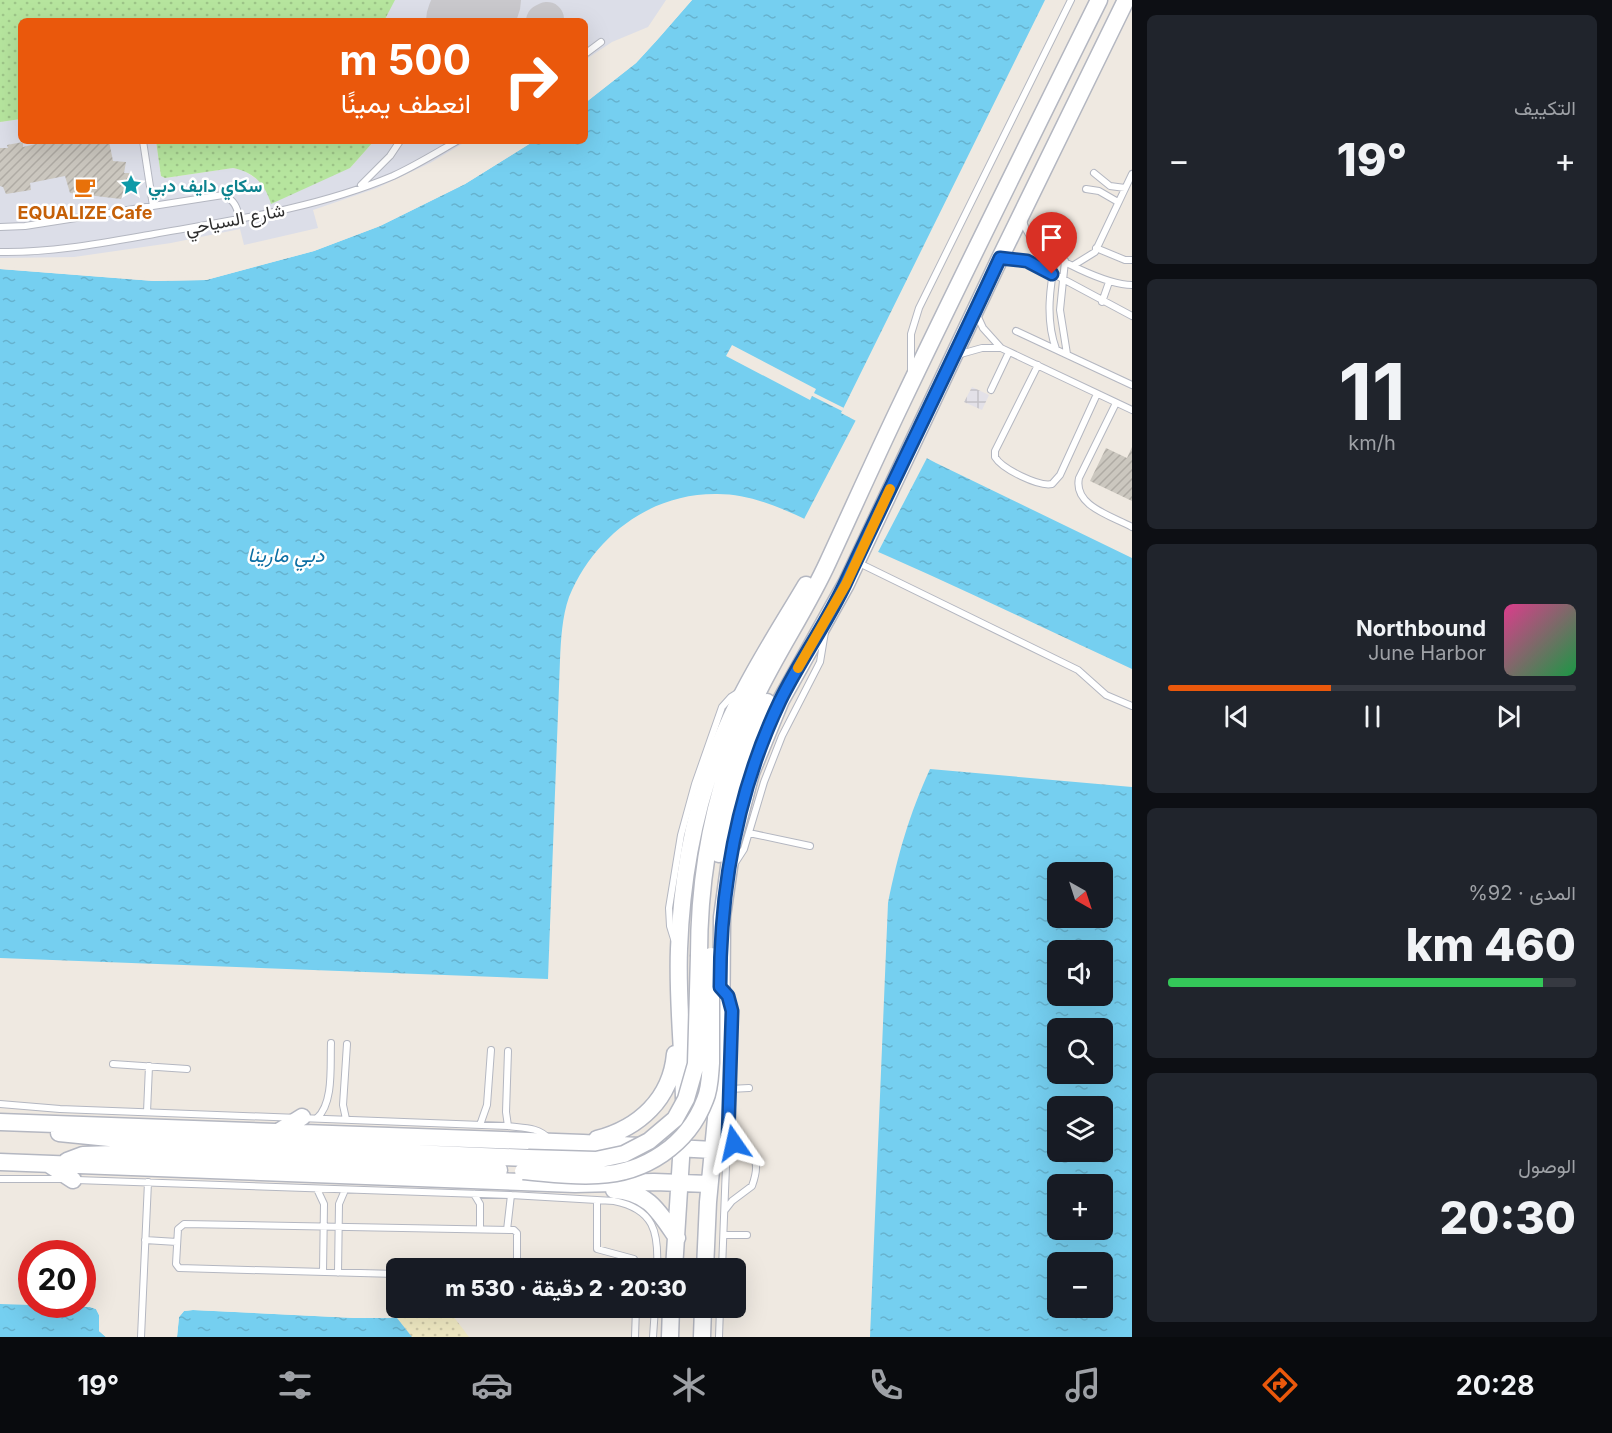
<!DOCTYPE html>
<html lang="ar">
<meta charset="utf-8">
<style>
body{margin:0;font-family:Inter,Vazirmatn,sans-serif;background:#20242c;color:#f1f3f6;direction:rtl;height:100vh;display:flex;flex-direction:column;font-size:22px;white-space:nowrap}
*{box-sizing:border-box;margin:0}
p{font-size:20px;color:#9ea1a6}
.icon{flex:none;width:33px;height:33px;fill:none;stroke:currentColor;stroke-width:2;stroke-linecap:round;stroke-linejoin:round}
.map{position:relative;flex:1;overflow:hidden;direction:ltr}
.drawer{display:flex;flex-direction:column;gap:15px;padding:15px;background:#0d0f14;width:480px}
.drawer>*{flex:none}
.hud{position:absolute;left:18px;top:18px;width:570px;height:126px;border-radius:9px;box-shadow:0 6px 24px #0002;direction:rtl;background:#ea580c;color:#fff;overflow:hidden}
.needle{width:39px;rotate:141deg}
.fabs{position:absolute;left:1047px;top:862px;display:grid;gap:12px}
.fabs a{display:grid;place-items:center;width:66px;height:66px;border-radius:9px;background:#171b24;box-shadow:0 6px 24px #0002;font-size:30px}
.speed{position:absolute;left:18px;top:1240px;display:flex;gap:12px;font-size:30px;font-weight:700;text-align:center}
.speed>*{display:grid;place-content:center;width:78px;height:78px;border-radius:50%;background:#171b24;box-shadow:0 6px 24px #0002;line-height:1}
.speed .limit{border:9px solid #d22;background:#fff;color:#111}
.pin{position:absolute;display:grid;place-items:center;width:51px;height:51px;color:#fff;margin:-62px -26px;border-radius:50% 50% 50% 0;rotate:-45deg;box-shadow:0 0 6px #0007}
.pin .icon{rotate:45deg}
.me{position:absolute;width:66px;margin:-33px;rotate:349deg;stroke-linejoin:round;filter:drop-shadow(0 0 4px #0008)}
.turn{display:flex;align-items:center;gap:21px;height:126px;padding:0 18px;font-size:27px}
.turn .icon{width:78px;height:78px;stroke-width:2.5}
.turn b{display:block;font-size:42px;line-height:51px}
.big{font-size:45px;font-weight:800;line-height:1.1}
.drawer .card{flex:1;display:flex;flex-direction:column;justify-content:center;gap:9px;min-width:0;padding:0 21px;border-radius:9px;background:#20242c}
.drawer .dial{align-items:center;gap:0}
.dial b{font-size:78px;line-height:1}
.song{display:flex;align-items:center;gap:18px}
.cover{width:72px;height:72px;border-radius:9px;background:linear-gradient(135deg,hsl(330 70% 55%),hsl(140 70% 35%))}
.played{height:6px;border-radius:3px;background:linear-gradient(90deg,#ea580c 40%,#363941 40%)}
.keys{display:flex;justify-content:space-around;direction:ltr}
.heat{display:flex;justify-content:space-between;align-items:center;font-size:33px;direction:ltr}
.charge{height:9px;border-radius:4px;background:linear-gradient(90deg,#34c759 92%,#363941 0)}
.trip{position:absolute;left:386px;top:1258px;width:360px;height:60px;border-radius:9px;background:#171b24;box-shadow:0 6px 24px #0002;font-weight:800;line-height:60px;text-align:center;direction:rtl}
.tabs{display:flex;height:96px;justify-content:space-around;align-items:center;background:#090b0e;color:#9ea1a6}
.tabs .icon{width:42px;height:42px}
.tabs .active{color:#ea580c}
.tabs b{font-size:27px;color:#f1f3f6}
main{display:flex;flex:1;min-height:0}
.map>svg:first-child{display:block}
</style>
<main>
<section class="drawer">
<div class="card"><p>التكييف</p>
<div class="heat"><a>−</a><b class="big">19°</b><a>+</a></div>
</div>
<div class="card dial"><b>11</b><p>km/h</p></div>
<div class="card">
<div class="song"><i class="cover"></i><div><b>Northbound</b><p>June Harbor</p></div></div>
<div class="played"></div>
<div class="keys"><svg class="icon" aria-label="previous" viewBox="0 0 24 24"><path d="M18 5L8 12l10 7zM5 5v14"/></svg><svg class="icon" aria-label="pause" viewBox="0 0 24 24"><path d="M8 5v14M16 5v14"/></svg><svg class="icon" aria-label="next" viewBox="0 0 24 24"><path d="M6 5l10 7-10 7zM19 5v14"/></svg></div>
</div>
<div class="card"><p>المدى · 92%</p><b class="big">460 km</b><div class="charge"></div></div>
<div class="card"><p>الوصول</p><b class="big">20:30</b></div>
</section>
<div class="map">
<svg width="1132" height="1337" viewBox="0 0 1132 1337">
<defs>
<pattern id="industrial-grid" width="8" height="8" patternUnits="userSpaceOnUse" patternTransform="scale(1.5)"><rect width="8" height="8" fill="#e3e1e8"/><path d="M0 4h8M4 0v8" fill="none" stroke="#c3c1c7"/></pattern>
<pattern id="grass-dots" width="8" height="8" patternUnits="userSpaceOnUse" patternTransform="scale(1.5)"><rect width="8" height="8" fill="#b6e59e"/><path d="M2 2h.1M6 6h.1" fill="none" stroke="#9dc588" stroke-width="1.8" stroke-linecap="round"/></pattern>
<pattern id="sand-dots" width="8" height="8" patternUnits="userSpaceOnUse" patternTransform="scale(1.5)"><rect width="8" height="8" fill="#f3ecc5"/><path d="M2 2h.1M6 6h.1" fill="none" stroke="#d1cbaa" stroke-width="1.8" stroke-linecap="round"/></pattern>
<pattern id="water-ripples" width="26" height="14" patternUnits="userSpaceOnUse" patternTransform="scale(1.5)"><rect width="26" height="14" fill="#75cff0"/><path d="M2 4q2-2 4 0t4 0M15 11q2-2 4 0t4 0" fill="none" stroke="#66b2ce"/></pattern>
<pattern id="building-hatch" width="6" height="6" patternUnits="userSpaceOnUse" patternTransform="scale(1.5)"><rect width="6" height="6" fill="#cbc7bf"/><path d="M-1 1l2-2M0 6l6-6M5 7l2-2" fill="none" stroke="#afaba4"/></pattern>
</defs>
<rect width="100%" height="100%" fill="#efe9e1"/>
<path fill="url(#industrial-grid)" d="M972 387 989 395 982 410 964 402Z"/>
<path fill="#dcdee8" d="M394 0H666L648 27 612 42 585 60V21H384Z
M21 119V141H156L161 176 165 178 233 168 243 170 261 182 268 194 350 168 374 141H467L430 163 377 188 313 210 318 228 244 245 240 229 171 243 74 257 0 258V122Z"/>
<path fill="url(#grass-dots)" d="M0 0H395L384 21H21V119L0 122Z
M156 141H374L350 168 271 204C265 184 254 172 233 168L165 178 161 176Z"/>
<path fill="url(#sand-dots)" d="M418 1308H447L469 1337H412L397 1318 414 1317 418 1312Z"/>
<path fill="url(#water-ripples)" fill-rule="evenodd" d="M692 0H1045L841 413 936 463 1132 558V669C1035 624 938 577 839 535 801 518 759 493 715 494 649 494 594 537 569 597 562 617 561 639 560 660L548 979 0 958V269L154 281 206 280 314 251 380 226 465 184 534 141H585V103L636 63 658 39Z
M930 769 1132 787V1337H870L888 903C898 854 909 815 930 769ZM1058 873H1102V918H1058ZM1058 951H1102V996H1058ZM1058 1029H1102V1074H1058ZM1058 1107H1102V1152H1058ZM1058 1185H1102V1230H1058ZM1058 1263H1102V1308H1058Z
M0 1304 90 1307 96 1309 99 1315V1331L106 1337H0Z
M193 1310 355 1318H397L412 1337H177L179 1317 184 1311Z"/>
<path fill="#efe9e1" d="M688 0H692L658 39 636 63 585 103V99L633 60Z
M528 141H534L465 184 380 226 314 251 206 280 154 281 0 269V266L154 278 206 277 313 248 379 223 463 182Z
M732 345 816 389 814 393 844 408 842 411 812 396 810 400 726 356Z
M857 418 928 456 877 554 803 521Z
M82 1303 98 1307 102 1314 101 1326 106 1333V1337L99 1331V1315L96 1309 90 1307 44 1305H82Z
M193 1307 355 1315H398L401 1318H355L193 1310 184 1311 179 1317 177 1337H174L177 1316 182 1309Z"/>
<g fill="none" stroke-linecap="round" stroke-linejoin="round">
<path stroke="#c9c8cc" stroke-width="34" d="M470 0C465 8 466 16 474 21
M489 21 501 0
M543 21 547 19"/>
<path stroke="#c9c8cc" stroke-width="86" d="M469 21 478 0"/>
</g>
<path fill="url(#building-hatch)" d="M49 141H109L113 161 126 162 124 173H130L129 192 123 193 121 199 70 193 65 176 30 183 31 190 6 194 3 187 0 186V148H8L7 145 23 142V147Z
M1132 447V501L1090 481 1106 448 1127 458Z"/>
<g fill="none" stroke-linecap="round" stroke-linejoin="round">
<defs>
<path id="lane" d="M585 54 601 42
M143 141 153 206
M1094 173 1110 186 1125 188
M361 185 390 156 400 141
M1086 189 1099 191 1118 202
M1023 219C1024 227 1028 234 1033 240 1050 258 1107 285 1132 285
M0 227 25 226 223 195C235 200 237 208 240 219
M1096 248 1125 260H1132
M0 252C52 253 103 243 154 234 234 220 317 208 393 176 415 166 436 153 457 141
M1001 258 1018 259 1035 264 1132 316
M1065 261 1060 310 1067 354
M1074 265 1095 252 1132 174
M1102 302 1109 282
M977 315 983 328 1001 348 1132 410
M1016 331 1132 385
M1056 349C1045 319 1050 286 1056 255
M957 355 982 348H1000
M1038 365 995 451V457C1002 469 1039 487 1052 484L1060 475 1097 394
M911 371V334L919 308 1071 0
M991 390 1009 352
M1116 403 1079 478C1073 506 1112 516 1132 527
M859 563 1078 670 1106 695 1132 706
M749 833 810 846
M733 866 744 849 764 782 782 736 820 662 825 632
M674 939 670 926 669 908 681 835 695 784 722 707 731 697 739 692
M508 1051 506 1112 508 1126
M113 1064 187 1069
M729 1089 749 1088
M0 1104 60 1109 508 1126C523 1128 539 1127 549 1139
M147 1112 149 1066
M317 1118C334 1103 330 1065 331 1043
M346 1119 343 1105 347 1044
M480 1125 487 1105 491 1050
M0 1179H62
M76 1180 511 1195 614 1201C654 1209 659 1232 657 1269
M317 1189 324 1204 323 1272
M474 1194 480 1204V1229
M597 1200V1249L634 1259 637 1269
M725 1210 732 1201 752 1186C764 1153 748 1154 728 1138
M507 1230 511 1195
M724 1235H747
M145 1240 177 1242
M722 1269 732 1011 730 1000 726 992
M338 1273 339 1204 345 1190
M396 1274 179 1268 176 1264 178 1229 184 1224 514 1230 517 1233V1269
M141 1337 148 1182
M635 1337 636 1308
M653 1337 655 1308
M719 1337 720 1308"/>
<path id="secondary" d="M719 854C729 801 744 751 767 702
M699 955C699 864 717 778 756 696 778 650 807 608 828 562 853 508 877 454 903 400 967 266 1033 133 1099 0
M684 1099C683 1048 677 999 679 949 682 864 700 780 738 703 758 662 783 624 806 585
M0 1122 583 1143 713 1150
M278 1132 302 1117
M59 1133 139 1141 528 1158
M597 1139C639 1128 671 1099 675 1054
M67 1161 83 1155 143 1153 499 1170
M0 1162 575 1184 654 1182 709 1184
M50 1165 73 1180
M614 1190C649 1192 659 1212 677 1238
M674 1269 683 1127
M705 1269 708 1202 721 1066 722 917 732 846 751 773 781 700 846 584 1000 258 1126 0
M670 1337 671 1308
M702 1337 703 1308"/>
</defs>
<use href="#lane" stroke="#b4b7c1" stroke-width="8"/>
<use href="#secondary" stroke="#b4b7c1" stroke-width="19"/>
<use href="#lane" stroke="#fff" stroke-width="6"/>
<use href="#secondary" stroke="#fff" stroke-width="16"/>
<defs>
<path id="secondary-bridge" d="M528 1158 596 1160 624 1154 649 1141 675 1119 686 1099 696 1064 699 955
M523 1171C548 1173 573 1177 598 1175 645 1173 688 1145 705 1100 710 1089 710 1075 711 1063V956"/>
</defs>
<use href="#secondary-bridge" stroke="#b4b7c1" stroke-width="19" stroke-linecap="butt"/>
<use href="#secondary-bridge" stroke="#fff" stroke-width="16"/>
</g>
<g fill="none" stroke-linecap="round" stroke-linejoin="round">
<defs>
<path id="route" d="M734 1143 728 1138 732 1011 728 996 720 987C720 888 737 791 780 701 800 660 827 623 846 582 897 473 950 366 1000 258L1027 261 1052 274"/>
</defs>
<use href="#route" stroke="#114b97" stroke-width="15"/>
<use href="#route" stroke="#1a73e8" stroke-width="10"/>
<path stroke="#f59e0b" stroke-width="10" d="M798 668 846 584 890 489"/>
</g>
<defs>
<symbol id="sight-bare" viewBox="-9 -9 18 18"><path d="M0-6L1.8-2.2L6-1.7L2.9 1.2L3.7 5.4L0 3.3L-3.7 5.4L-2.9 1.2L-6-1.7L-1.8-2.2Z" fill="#0f9aa8" stroke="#fff" stroke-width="2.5" paint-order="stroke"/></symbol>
<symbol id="cafe-bare" viewBox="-9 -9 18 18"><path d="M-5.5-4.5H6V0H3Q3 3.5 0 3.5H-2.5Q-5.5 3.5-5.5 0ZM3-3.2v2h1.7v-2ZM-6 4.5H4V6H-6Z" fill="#e8710a" stroke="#fff" stroke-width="2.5" paint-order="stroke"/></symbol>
</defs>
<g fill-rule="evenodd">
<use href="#sight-bare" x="116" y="170" width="30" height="30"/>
<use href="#cafe-bare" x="70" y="172" width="30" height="30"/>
</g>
<g text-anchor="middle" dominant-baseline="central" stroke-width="5" stroke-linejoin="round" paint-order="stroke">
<g font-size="18" font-weight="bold" fill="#0d838f" stroke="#fff" text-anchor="start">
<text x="148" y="185">سكاي دايف دبي</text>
</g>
<g font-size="18" font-weight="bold" fill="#c56008" stroke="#fff">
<text x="85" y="212">EQUALIZE Cafe</text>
</g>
<g font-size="18" fill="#2e2e2e" stroke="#fff">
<text transform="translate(235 219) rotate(-11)">شارع السياحي</text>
</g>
<g font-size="20" font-style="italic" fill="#0d6fa3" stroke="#fff">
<text x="286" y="555">دبي مارينا</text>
</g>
</g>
</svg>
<div class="fabs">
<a><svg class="needle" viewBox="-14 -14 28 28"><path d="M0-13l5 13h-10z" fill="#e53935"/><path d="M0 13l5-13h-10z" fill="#9ea1a6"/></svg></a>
<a><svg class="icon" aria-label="sound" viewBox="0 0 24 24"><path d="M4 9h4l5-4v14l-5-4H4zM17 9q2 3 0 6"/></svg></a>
<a><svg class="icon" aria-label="search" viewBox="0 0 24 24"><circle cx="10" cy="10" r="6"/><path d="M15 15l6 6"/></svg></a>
<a><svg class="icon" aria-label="layers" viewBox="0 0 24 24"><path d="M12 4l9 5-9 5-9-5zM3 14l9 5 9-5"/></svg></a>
<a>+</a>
<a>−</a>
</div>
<div class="speed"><div class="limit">20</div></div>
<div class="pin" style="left:1052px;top:274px;background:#d93025"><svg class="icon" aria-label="arrive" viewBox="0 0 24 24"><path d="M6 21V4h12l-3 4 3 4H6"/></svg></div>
<svg class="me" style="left:734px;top:1143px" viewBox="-20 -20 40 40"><path d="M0-17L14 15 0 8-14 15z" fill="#1a73e8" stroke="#fff" stroke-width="4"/></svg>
<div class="trip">20:30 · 2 دقيقة · 530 m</div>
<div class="hud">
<div class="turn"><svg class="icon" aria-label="right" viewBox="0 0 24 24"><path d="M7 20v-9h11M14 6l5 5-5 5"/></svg><div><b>500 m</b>انعطف يمينًا</div></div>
</div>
</div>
</main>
<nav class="tabs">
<b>20:28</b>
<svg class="icon active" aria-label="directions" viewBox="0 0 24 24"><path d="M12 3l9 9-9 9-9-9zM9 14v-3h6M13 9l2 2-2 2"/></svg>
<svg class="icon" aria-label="music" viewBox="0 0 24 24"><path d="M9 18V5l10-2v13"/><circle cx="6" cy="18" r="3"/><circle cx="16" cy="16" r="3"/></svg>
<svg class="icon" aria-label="phone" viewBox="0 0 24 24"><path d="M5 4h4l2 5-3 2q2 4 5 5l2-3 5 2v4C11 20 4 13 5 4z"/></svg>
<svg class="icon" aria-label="climate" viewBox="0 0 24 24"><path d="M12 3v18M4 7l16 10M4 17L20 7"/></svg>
<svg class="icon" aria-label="car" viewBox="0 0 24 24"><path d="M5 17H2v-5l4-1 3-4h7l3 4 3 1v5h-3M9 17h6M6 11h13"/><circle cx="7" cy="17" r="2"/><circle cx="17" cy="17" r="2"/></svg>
<svg class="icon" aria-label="filters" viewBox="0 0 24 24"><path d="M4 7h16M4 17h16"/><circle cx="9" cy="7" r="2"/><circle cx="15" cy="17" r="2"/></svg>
<b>19°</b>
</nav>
